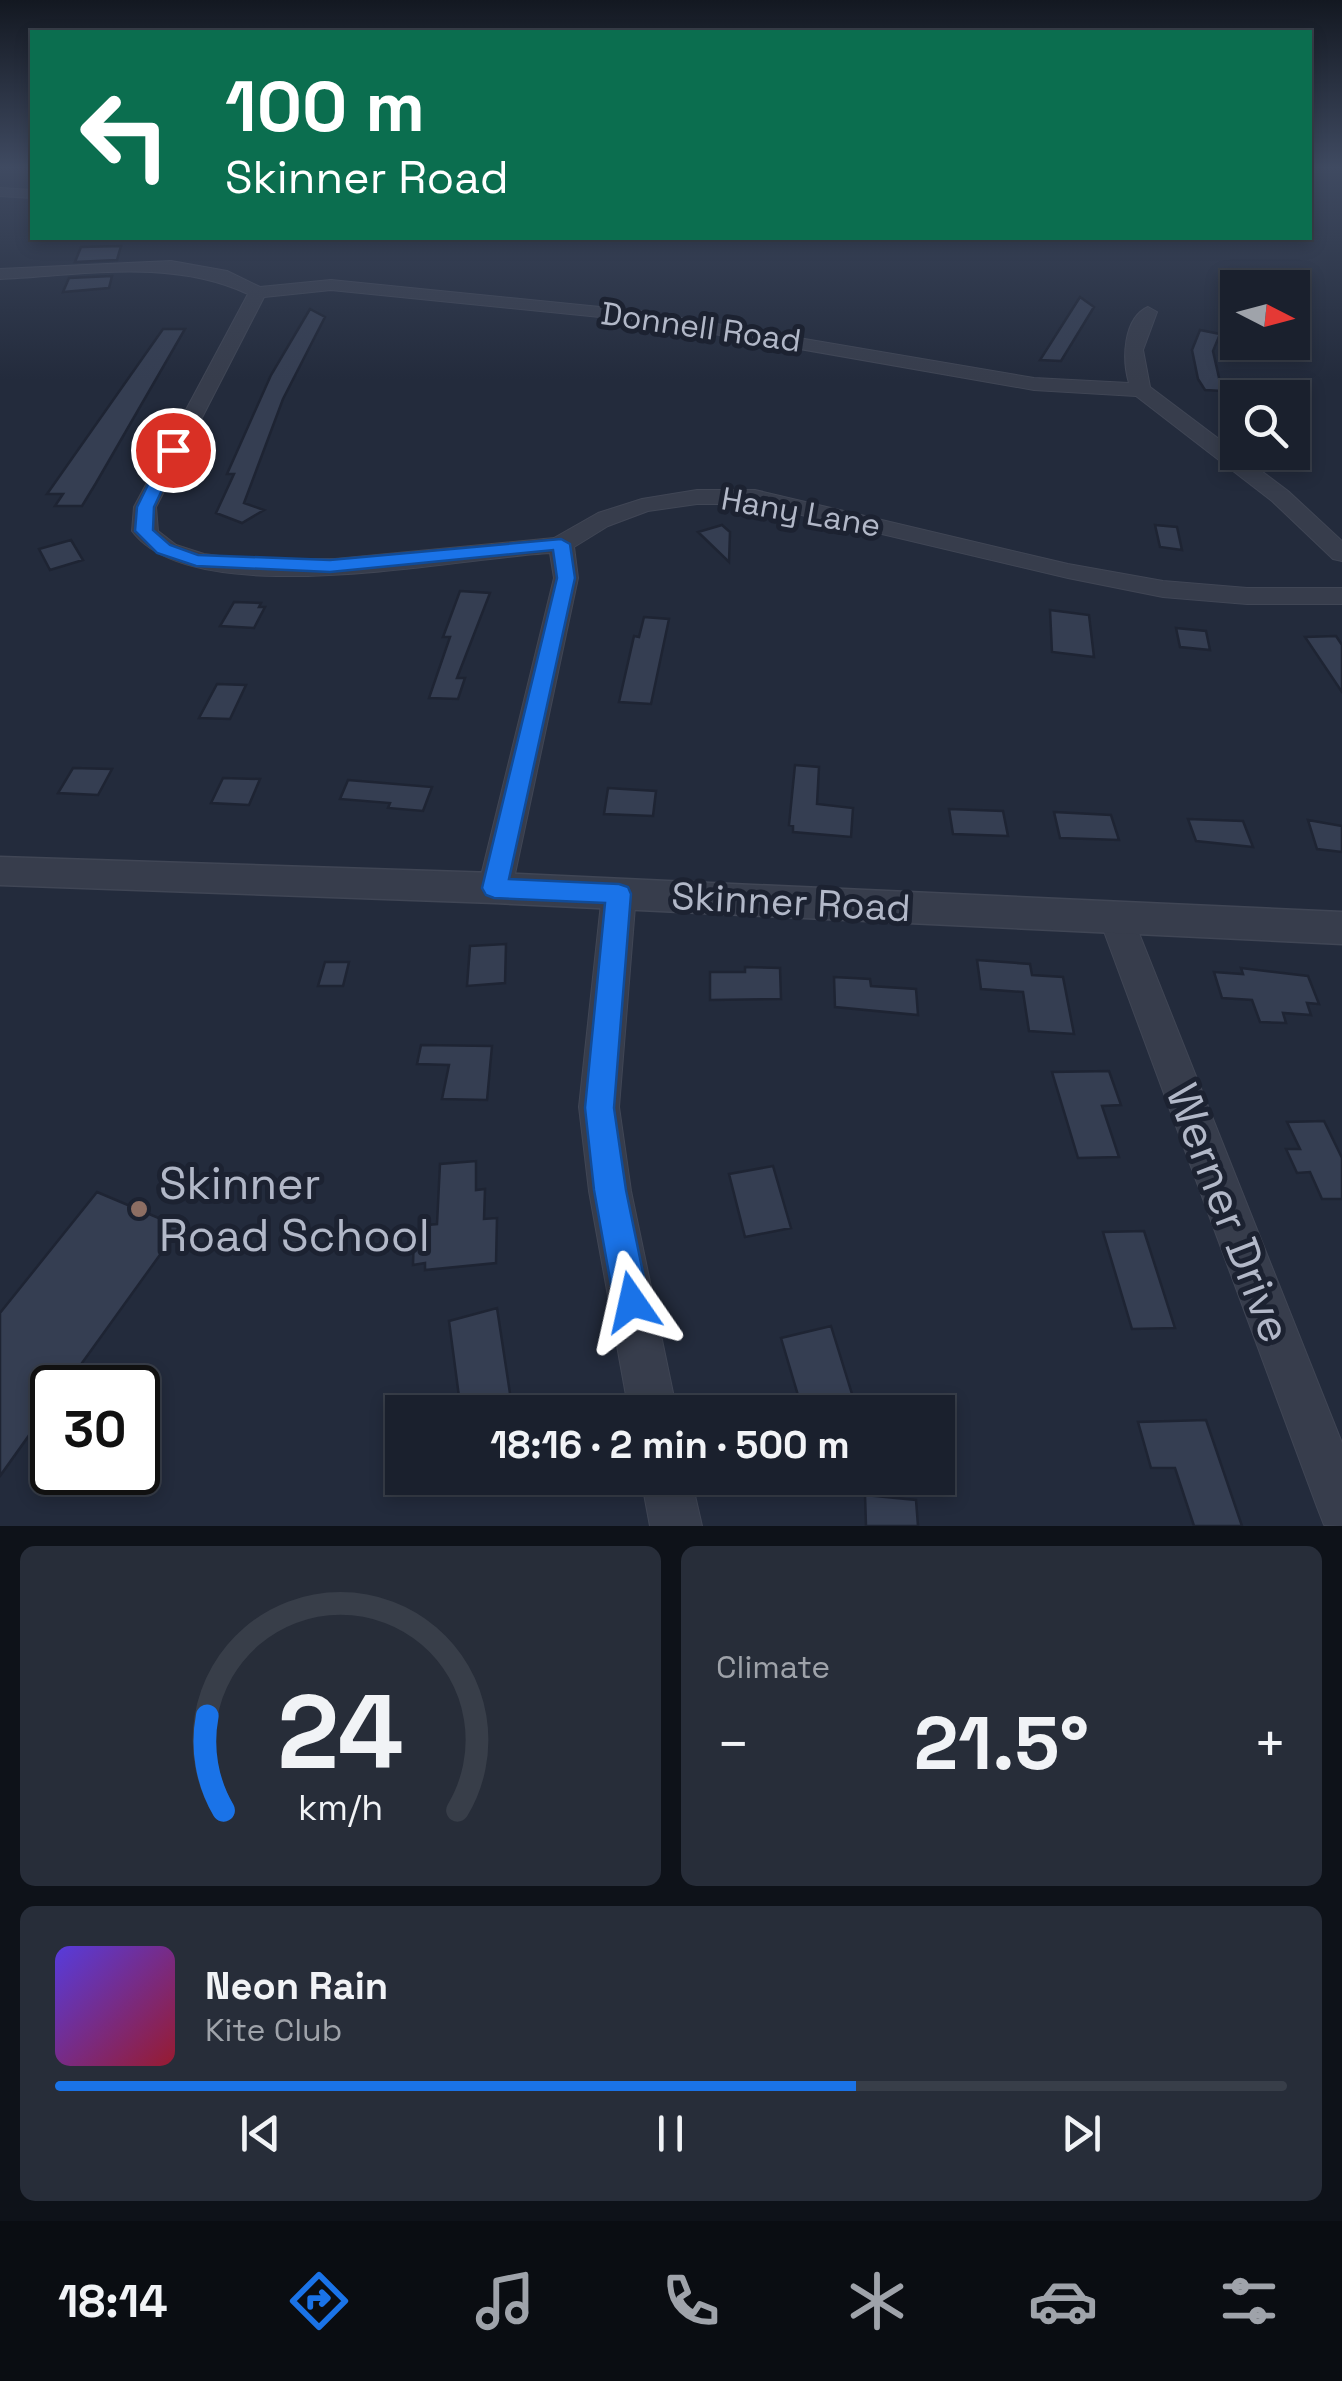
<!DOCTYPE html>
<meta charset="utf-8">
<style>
body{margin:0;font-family:"Space Grotesk",sans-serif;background:#272d39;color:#f1f3f6;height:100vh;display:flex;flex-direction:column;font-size:38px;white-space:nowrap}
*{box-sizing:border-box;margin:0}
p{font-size:32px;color:#9fa3aa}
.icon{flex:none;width:55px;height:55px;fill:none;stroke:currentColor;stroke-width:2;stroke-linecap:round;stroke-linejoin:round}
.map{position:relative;height:1526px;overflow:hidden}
.panel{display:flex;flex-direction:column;gap:20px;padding:20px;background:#0e1219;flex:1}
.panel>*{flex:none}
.top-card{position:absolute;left:30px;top:30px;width:1282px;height:210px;border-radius:0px;box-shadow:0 5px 15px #0003,0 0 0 2px #383e49;background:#0b6e4f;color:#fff;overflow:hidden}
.needle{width:65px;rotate:96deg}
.fabs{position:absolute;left:1220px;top:270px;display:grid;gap:20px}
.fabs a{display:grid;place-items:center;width:90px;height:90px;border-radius:0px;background:#1a202d;box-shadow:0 5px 15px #0003,0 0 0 2px #383e49;font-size:50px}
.speed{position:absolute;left:30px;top:1365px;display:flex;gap:20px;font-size:50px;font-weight:700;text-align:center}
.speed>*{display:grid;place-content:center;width:130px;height:130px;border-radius:50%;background:#1a202d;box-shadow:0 5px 15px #0003,0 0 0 2px #383e49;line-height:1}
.speed .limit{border:5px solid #111;border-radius:15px;background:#fff;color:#111}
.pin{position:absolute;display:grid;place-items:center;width:85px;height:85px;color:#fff;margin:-42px;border:5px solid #fff;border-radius:50%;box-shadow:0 2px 10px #0007}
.me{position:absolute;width:110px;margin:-55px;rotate:349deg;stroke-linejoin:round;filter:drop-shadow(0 0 8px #0008)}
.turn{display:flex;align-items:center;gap:35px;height:210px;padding:0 30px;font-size:45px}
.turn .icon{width:130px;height:130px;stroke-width:2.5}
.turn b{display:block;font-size:70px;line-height:85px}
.big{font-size:75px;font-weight:700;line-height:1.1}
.panel .widget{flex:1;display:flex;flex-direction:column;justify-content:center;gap:15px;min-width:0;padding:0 35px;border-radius:15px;background:#272d39}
.panel .dial{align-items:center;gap:0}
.dial svg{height:260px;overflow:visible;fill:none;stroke:#383e49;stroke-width:7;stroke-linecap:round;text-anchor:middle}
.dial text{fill:#f1f3f6;stroke:none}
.song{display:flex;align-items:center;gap:30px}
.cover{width:120px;height:120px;border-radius:15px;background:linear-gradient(135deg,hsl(250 70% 55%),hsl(350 70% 35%))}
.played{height:10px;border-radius:5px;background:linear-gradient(90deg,#1a73e8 65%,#383e49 65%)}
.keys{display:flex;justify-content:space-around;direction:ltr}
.heat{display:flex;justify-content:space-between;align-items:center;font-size:55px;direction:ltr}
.panel .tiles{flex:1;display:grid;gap:20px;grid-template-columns:1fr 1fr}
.widget:last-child{grid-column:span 2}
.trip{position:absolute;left:385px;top:1395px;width:570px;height:100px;border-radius:0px;background:#1a202d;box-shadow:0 5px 15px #0003,0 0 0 2px #383e49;font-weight:700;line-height:100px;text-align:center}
.tabs{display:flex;height:160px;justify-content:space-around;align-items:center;background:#0a0d12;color:#9fa3aa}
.tabs .icon{width:70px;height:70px}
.tabs .active{color:#1a73e8}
.tabs b{font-size:45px;color:#f1f3f6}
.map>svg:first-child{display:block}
</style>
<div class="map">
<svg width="1342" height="1526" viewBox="0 0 1342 1526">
<rect width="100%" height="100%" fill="#232b3c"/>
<path fill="#353e52" stroke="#1e2433" stroke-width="2.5" d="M121 246 117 260 75 262 81 247Z
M112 276 109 288 63 292 69 278Z
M1080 297 1094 307 1061 361 1040 360Z
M310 309 325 317 283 399 244 503 264 510 242 523 216 513 234 474H227L271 375Z
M163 329H185L96 483 82 506H55L63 494H47Z
M1200 330 1220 334 1213 351 1222 391 1205 390 1198 379 1192 350Z
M722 525 730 532 729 562 698 532Z
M1155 525 1177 527 1182 550 1160 547Z
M71 540 83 560 50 570 39 549Z
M460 591 490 593 457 678H465L458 699 429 698 450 637H443Z
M234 602 261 603 259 607H265L254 628 220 626Z
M1050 610 1089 615 1094 657 1052 652Z
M644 617 669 619 651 704 619 702 634 636 639 637Z
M1176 628 1206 631 1210 650 1180 647Z
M1336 636 1342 645V692L1305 637Z
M217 684 246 685 230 719 199 718Z
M795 765 819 767 817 804 853 808 851 837 793 832V826L789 825Z
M73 768 112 769 98 795 58 793Z
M223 778 260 779 249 805 211 803Z
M348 780 432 787 423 811 388 808 390 803 340 799Z
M608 788 656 791 653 816 604 814Z
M949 809 1003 811 1008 836 953 834Z
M1054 812 1111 815 1119 840 1060 838Z
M1188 819 1243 821 1253 847 1196 841Z
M1308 820 1342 826V852L1317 849Z
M506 944 505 983 467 986 470 946Z
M977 960 1030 964 1032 975 1063 977 1074 1034 1029 1031 1023 992 981 989Z
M325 962H349L343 986H318Z
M745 967 780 968 781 999 710 1000V972H745Z
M1241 968 1308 976 1319 1004 1307 1003 1311 1015 1283 1013 1286 1023 1260 1022 1252 1000 1222 998 1214 972 1243 974Z
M834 977 870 979 871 986 916 989 918 1015 835 1007Z
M421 1045 492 1046 487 1100 442 1099 449 1065 417 1064Z
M1109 1071 1121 1105 1102 1106 1119 1157 1078 1158 1052 1072Z
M1324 1121 1342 1158V1199H1322L1310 1172 1297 1173 1286 1149H1300L1287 1122Z
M476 1161V1190L485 1189 484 1219 497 1218 496 1263 425 1270V1263L413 1265 414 1232H427V1225L437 1224 440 1164Z
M773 1166 791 1228 745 1237 729 1174Z
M97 1192 180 1227 64 1388H52V1403L0 1476V1313Z
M1144 1231 1175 1328 1132 1329 1103 1232Z
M497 1308 511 1400 461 1412 449 1321Z
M831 1326 856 1407 834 1412H803L781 1338Z
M1206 1420 1242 1526H1194L1175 1468H1151L1138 1422Z
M865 1495 916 1500 918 1526H866Z"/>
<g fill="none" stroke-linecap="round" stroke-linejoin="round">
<defs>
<path id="minor" d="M0 188 32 190V198L0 196Z
M171 261 227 271 260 287 331 280 640 311 1034 378 1129 383C1122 360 1123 318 1148 307L1157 312 1143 350 1150 387 1288 491 1342 541V561L1333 559 1272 501 1136 396 1034 390 640 321 331 290 264 297 156 507 158 531 176 545 204 554 242 559H335L554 538 598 513 642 499 697 490H755L1068 564 1163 581 1247 588H1342V604H1247L1163 597 1068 578 755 504H697L648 511 608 526 574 547 578 578 512 888 507 897 495 900 483 897 478 888 554 578 550 553C457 558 194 614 132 531L134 507 248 294C171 258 83 275 0 279V269Z
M619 881 631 885 636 894 619 1107 631 1191 677 1412H629L589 1191 579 1107 602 894 607 885Z
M1116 905 1128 909 1133 918 1342 1443V1526L1324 1525 1317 1507 1099 918 1104 909Z
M641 1478H691L702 1526H650Z"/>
<path id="tertiary" d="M0 857 495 873 1342 912V944L495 903 0 885Z"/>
</defs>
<use href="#minor" stroke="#404655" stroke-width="2"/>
<use href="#tertiary" stroke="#404655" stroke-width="3"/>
<use href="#minor" fill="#373d4c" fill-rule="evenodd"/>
<use href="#tertiary" fill="#373d4c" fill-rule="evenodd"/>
</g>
<linearGradient id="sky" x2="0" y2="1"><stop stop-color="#131821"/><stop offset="0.44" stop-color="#3f4a61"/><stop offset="1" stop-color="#3f4a61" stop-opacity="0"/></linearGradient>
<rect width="1342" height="380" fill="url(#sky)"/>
<path fill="#1a73e8" stroke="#114b97" stroke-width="2.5" d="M173 445 181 450 154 507 153 530 170 545 198 555 330 560 561 539 570 544 575 578 509 879 619 884 628 887 631 894 614 1108 626 1190 649 1302 644 1314 632 1319 619 1314 614 1302 594 1190 585 1108 605 903 494 898 486 895 482 888 557 578 553 550 330 572 196 566 157 553 135 531 137 507 165 450Z"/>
<circle fill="#8d6e63" stroke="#1c2231" stroke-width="4" cx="139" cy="1209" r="10"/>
<g text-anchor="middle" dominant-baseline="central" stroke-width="10" stroke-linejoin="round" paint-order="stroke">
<g font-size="32" fill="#b2b8c8" stroke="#1c2231">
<text transform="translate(701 327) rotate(8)">Donnell Road</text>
<text transform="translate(801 512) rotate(10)">Hany Lane</text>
</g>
<g font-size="38" fill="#b2b8c8" stroke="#1c2231">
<text transform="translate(791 902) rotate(3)">Skinner Road</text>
</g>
<g font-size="45" fill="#b2b8c8" stroke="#1c2231" text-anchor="start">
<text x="159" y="1183">Skinner<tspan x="159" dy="52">Road School</tspan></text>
</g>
<g font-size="45" fill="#b2b8c8" stroke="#1c2231">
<text transform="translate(1229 1213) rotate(69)">Werner Drive</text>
</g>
</g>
</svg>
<div class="fabs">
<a><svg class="needle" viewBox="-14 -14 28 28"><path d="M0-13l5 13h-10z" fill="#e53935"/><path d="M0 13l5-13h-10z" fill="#9fa3aa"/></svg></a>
<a><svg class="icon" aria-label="search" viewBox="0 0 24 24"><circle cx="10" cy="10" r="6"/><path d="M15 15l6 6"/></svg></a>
</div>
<div class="speed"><div class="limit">30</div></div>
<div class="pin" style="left:173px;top:450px;background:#d93025"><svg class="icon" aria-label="arrive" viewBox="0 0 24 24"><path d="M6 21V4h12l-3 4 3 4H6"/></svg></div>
<svg class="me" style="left:632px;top:1302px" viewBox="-20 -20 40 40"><path d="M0-17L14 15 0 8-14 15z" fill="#1a73e8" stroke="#fff" stroke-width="4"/></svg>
<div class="trip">18:16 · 2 min · 500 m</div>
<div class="top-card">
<div class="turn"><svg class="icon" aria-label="left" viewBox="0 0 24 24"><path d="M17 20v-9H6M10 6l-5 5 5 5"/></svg><div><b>100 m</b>Skinner Road</div></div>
</div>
</div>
<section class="panel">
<div class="tiles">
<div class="widget dial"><svg viewBox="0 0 100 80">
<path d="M14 69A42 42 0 1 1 86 69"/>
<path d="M14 69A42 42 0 0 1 9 40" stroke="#1a73e8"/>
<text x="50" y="56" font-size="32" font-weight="700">24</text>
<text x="50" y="72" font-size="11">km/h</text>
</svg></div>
<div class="widget"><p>Climate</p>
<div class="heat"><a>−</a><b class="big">21.5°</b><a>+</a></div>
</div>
<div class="widget">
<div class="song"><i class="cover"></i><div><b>Neon Rain</b><p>Kite Club</p></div></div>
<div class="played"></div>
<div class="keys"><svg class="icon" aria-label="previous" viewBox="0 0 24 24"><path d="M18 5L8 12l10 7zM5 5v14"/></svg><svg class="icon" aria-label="pause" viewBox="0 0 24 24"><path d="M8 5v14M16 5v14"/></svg><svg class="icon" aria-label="next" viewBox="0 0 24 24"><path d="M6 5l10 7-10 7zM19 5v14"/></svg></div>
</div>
</div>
</section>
<nav class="tabs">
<b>18:14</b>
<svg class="icon active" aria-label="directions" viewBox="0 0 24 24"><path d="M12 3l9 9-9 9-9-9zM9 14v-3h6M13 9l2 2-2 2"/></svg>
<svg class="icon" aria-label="music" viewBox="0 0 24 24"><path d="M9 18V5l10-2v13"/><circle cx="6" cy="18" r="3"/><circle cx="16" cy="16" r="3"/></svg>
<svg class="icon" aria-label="phone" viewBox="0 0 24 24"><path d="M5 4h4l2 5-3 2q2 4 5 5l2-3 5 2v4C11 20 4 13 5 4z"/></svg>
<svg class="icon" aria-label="climate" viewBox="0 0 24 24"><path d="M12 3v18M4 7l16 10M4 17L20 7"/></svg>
<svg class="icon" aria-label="car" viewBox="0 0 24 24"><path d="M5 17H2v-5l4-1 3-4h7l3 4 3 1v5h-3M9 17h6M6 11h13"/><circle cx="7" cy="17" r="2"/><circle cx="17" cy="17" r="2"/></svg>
<svg class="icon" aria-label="filters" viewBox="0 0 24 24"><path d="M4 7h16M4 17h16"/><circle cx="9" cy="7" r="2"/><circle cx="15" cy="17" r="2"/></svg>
</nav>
